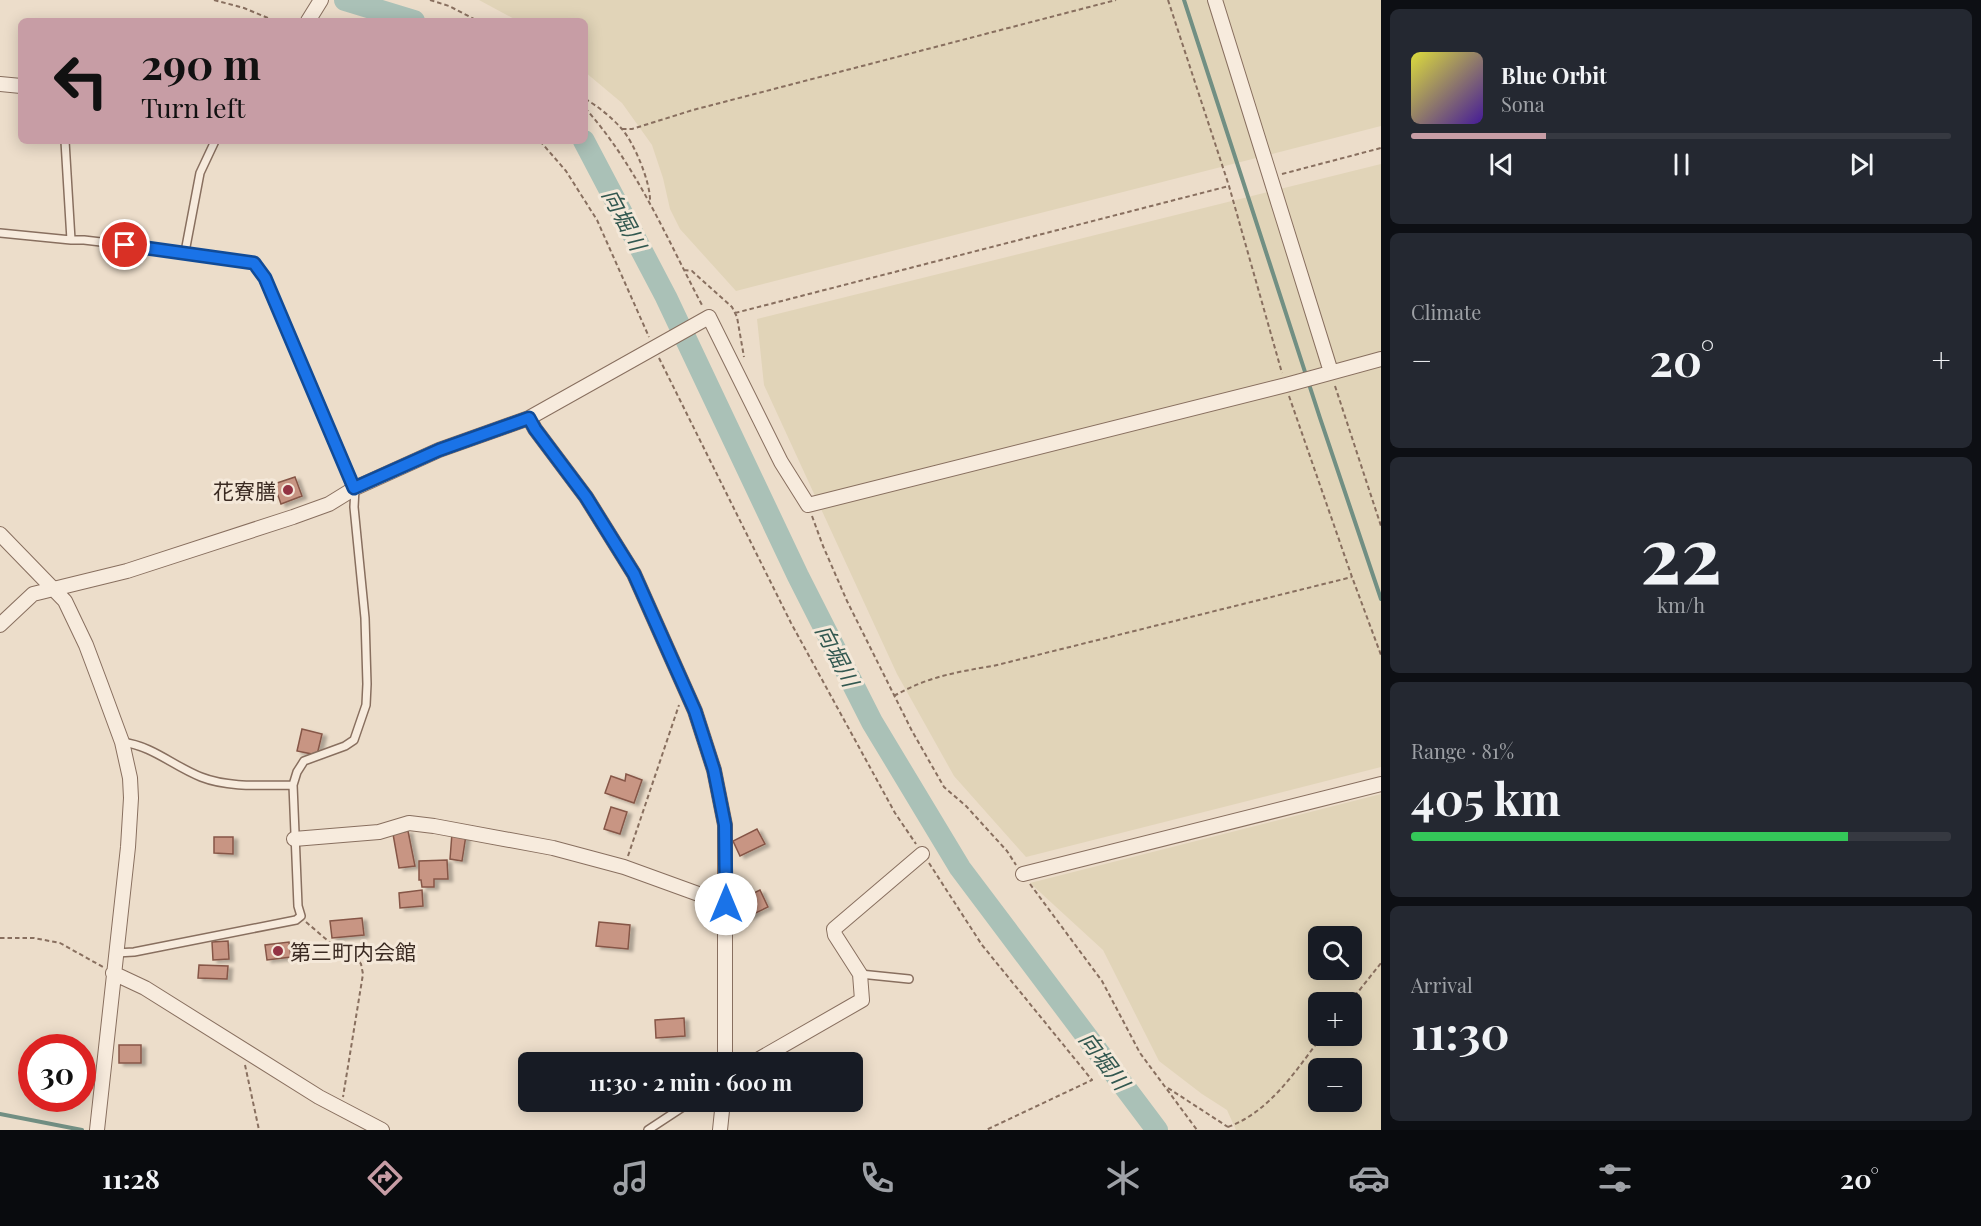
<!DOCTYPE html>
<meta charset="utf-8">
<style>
body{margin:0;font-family:"Playfair Display","Noto Sans JP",serif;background:#242831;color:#f1f3f6;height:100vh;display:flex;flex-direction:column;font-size:22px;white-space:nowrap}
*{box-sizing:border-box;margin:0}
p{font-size:20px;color:#9ea1a6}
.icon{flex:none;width:33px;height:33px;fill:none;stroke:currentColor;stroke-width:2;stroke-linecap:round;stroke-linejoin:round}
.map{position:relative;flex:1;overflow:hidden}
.panel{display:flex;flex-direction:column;gap:9px;padding:9px;background:#0d0f14;width:600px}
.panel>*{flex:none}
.banner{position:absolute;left:18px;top:18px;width:570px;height:126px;border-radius:9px;box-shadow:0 3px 15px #0003;background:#c79da5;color:#111;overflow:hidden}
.buttons{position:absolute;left:1308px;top:926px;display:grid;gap:12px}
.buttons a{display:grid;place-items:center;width:54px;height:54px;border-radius:9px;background:#171b24;box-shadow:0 3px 15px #0003;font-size:30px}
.speed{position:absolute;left:18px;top:1034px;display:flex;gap:12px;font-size:30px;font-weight:700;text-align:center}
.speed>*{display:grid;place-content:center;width:78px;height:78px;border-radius:50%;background:#171b24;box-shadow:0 3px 15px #0003;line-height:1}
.speed .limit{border:9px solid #d22;background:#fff;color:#111}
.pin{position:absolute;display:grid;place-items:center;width:51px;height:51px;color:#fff;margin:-26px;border:3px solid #fff;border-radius:50%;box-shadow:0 2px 6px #0007}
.me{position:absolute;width:66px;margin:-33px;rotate:0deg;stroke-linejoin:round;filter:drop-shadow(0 0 4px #0008)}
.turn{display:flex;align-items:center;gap:21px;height:126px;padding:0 24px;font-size:27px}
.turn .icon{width:78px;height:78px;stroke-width:2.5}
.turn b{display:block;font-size:42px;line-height:51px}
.big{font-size:45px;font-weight:700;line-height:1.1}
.panel .tile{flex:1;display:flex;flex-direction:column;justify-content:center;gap:9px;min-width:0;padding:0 21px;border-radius:9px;background:#242831}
.panel .dial{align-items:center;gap:0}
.dial b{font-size:78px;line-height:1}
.song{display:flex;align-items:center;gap:18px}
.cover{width:72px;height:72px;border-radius:9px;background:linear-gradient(135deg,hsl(60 70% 55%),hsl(260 70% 35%))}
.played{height:6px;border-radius:3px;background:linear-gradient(90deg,#c79da5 25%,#363941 25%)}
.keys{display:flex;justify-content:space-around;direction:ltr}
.heat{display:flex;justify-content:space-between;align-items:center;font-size:33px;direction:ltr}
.charge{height:9px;border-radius:4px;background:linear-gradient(90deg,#34c759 81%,#363941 0)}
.trip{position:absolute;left:518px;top:1052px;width:345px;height:60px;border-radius:9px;background:#171b24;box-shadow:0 3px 15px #0003;font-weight:700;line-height:60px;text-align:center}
.tabs{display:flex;height:96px;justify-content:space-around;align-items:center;background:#090b0e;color:#9ea1a6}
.tabs .icon{width:42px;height:42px}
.tabs .active{color:#c79da5}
.tabs b{font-size:27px;color:#f1f3f6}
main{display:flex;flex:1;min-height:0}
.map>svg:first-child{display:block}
</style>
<main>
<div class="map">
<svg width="1381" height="1130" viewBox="0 0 1381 1130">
<defs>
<filter id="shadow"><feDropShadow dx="4.5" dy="2.5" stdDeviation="1.5" flood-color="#0004"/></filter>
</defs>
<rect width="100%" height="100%" fill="#ecddca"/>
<path fill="#e1d4b8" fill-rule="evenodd" d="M479 0H1381V126L736 291 680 229 670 209 663 178 652 145 622 103 585 72V21H518Z
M1381 164V767L1026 857 954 776 897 674 764 385 757 319Z
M1381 794V1130H1236L1227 1110 1202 1094 1159 1061 1103 950 1030 883ZM1318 936H1352V969H1318ZM1318 1002H1352V1035H1318ZM1318 1068H1352V1101H1318Z"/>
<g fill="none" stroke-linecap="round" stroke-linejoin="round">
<path stroke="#718f83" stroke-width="4" d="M1184 0 1320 418 1381 599
M0 1114 82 1130"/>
<path stroke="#aac1b7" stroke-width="22" d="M345 0 414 21
M584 141 666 297 798 576 872 722 960 868 1157 1130"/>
</g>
<path fill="#c89583" stroke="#865647" stroke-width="1.5" filter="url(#shadow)" d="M295 477 302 496 281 504 274 484Z
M302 729 322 734 317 755 297 751Z
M626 774 642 780 634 803 605 793 611 776 625 781Z
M611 807 627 812 620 834 604 829Z
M757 829 765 844 740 856 733 841Z
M408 831 415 866 399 868 393 834Z
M452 833 466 835 462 861 450 859Z
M214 837H233V854L214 853Z
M447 860 448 879H434V887H422L421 880H419V861Z
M422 890 423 906 400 908 399 893Z
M760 890 768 907 741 920 733 903Z
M362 918 364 935 332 938 330 921Z
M599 922 630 925 628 949 596 946Z
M228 941 229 959 213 960 212 942Z
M289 942 291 957 267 960 265 945Z
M199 965 228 966 227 979 198 978Z
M684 1018 685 1036 656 1038 655 1020Z
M119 1045H141V1063H119Z"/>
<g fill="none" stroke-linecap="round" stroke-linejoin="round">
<defs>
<path id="service" d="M65 141 71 240
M0 233 71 240H84L185 252
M122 742C153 746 173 766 201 777 229 788 263 785 293 785
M116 953 134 952 296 920 301 916 298 906 293 785 297 772 304 761 345 746 354 740 366 705 367 684 365 618 354 507 355 488 259 269 254 263 248 261 185 252 200 173 215 141
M860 974 909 979
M648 1130 692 1101"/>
<path id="minor" d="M1215 0 1331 372
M308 21 321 0
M0 84 21 86
M529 418 535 429 586 497 634 574 695 711 714 770 725 825V1062
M0 534 65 601 86 645 101 685 122 742 130 778 131 798 128 847 97 1130
M0 625 33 594 127 571 293 517 329 504 355 488 439 450 529 418 709 317 781 462 808 505 1286 385 1381 359
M294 839 379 832 409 823 434 826 553 848 624 867 726 904
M1023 874 1381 784
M113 973 145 988 319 1097 382 1130
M754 1062 862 1000 860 974 835 935 834 929 922 854
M720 1130 723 1101"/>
</defs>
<use href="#service" stroke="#886f5f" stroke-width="10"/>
<use href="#minor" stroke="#886f5f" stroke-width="16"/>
<path stroke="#886f5f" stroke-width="2" stroke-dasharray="4.5 3" stroke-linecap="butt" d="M214 0 244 8 275 21
M430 0 449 6 478 21
M1168 0 1229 186 1282 373
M585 99C598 106 612 118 621 128 634 142 651 183 650 202
M585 108C637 166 667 239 703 307
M622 129H632L693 110 1116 0
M540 141 566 171 597 220 649 337
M1282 174 1381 148
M684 270 692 271 732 307 737 317 744 357
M735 313 1229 186
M659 358 791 623 895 813 916 844
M1335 386 1381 526
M1289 396 1352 577 1381 655
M812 516 823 546 847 601 912 731 944 787 966 806 1007 851 1016 865
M894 696C927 677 956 672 993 666L1352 577
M628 856 679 705
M929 863 982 945 1092 1080 986 1130
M1030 884 1102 981 1140 1053 1197 1130
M306 922 334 946 355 957 361 964 363 974 343 1097
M0 938H34L60 943 103 967
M1350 1002 1381 963
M245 1065 259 1130
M1168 1088 1228 1127 1229 1130
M1228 1127C1271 1111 1296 1070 1323 1035"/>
<use href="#service" stroke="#f7ebdd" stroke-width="7"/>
<use href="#minor" stroke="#f7ebdd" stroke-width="14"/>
</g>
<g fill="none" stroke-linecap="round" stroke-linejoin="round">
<defs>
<path id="route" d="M125 245 254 263 265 278 354 488 439 450 529 418 535 429 586 497 634 574 695 711 714 770 725 825 726 904"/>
</defs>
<use href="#route" stroke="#114b97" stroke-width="15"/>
<use href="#route" stroke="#1a73e8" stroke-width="10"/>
</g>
<g fill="#933343" stroke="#f4e8d9" stroke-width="2">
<circle cx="288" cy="490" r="6"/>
<circle cx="278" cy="951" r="6"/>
</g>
<g text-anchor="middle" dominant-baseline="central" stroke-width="6" stroke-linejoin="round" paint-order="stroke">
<g font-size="21" fill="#3a2a22" stroke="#f4e8d9" text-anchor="end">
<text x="276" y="490">花寮膳</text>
<text x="290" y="951" text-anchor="start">第三町内会館</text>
</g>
<g font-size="22" font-style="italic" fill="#325850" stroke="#f4e8d9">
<text transform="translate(625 219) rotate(62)">向堀川</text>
<text transform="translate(838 655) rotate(63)">向堀川</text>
<text transform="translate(1105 1060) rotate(53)">向堀川</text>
</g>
</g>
</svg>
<div class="buttons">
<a><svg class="icon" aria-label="search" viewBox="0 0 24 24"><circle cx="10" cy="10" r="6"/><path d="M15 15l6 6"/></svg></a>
<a>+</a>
<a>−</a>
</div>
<div class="speed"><div class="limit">30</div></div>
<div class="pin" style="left:125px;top:245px;background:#d93025"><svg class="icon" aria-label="arrive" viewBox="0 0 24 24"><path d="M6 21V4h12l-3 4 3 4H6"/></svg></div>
<svg class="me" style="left:726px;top:904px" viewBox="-20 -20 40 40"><circle r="19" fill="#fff"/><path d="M0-13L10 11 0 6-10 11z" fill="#1a73e8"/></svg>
<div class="trip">11:30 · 2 min · 600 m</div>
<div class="banner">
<div class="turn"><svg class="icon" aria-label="left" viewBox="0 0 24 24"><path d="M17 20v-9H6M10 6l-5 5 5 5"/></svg><div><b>290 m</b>Turn left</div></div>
</div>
</div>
<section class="panel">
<div class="tile">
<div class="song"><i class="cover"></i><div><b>Blue Orbit</b><p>Sona</p></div></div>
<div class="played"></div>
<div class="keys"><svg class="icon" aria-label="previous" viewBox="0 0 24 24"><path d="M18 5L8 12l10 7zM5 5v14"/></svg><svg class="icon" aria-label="pause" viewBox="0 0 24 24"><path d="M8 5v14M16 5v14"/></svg><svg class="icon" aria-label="next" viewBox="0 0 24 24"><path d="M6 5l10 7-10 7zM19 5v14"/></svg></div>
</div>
<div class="tile"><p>Climate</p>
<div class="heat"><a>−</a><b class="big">20°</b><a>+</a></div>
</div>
<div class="tile dial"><b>22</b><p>km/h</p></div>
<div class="tile"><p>Range · 81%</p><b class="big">405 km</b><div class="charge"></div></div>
<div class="tile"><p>Arrival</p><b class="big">11:30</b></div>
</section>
</main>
<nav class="tabs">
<b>11:28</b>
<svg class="icon active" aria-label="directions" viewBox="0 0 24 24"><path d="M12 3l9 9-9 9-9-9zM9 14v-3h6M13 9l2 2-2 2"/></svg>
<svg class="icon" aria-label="music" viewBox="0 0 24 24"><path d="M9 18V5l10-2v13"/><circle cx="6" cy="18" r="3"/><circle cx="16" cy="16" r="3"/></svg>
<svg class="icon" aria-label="phone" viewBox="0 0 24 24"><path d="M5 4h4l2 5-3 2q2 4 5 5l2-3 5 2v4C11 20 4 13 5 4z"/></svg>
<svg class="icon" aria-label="climate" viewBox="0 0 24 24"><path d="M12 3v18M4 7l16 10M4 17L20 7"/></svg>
<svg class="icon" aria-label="car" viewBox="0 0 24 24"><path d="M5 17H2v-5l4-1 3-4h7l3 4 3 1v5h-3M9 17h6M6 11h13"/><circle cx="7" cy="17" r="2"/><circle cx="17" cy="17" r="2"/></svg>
<svg class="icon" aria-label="filters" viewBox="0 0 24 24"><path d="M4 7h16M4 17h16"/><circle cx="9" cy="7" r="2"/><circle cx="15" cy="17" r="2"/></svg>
<b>20°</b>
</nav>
